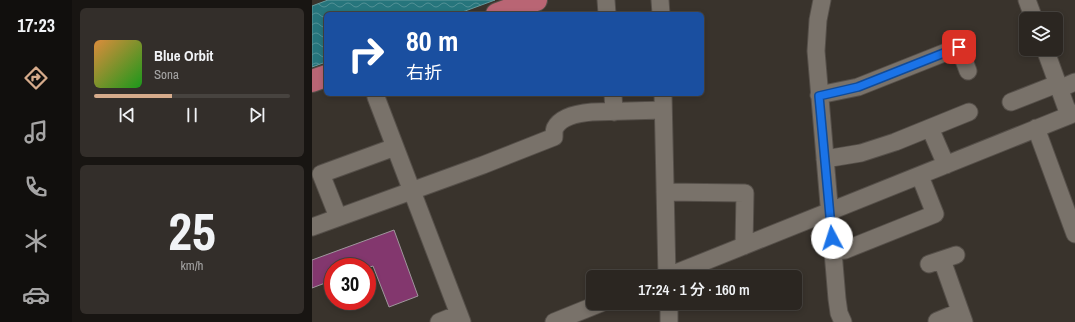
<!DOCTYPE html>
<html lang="ja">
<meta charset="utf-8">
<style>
body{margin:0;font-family:"Archivo Narrow","Noto Sans JP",sans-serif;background:#332e2a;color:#f1f3f6;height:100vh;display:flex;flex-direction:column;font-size:15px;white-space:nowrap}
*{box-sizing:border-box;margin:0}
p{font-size:13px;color:#a6a5a5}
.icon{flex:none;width:22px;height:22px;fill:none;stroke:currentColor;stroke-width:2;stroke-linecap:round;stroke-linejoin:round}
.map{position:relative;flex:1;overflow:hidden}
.sheet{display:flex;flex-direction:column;gap:8px;padding:8px;background:#181512;width:240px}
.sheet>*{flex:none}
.hud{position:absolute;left:12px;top:12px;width:380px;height:84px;border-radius:6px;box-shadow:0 2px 6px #0003,0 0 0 1px #47433f;background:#1a4fa0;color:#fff;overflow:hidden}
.controls{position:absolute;left:707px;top:12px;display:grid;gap:8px}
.controls a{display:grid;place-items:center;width:44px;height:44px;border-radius:6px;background:#2b2621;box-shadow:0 2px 6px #0003,0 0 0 1px #47433f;font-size:20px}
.speed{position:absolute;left:12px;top:258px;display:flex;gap:8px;font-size:20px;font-weight:700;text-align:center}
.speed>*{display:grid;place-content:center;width:52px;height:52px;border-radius:50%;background:#2b2621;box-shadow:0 2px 6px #0003,0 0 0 1px #47433f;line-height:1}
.speed .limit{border:6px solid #d22;background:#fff;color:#111}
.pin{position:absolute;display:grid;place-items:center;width:34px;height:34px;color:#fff;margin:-17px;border-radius:8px;box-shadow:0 2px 6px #0006}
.me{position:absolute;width:44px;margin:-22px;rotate:355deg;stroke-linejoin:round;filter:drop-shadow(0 0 3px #0008)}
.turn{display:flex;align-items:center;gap:14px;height:84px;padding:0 16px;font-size:18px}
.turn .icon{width:52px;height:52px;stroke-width:2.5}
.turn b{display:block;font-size:28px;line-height:34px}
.sheet .tile{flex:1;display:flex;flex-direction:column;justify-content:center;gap:6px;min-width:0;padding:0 14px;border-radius:6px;background:#332e2a}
.sheet .dial{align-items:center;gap:0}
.dial b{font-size:52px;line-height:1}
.song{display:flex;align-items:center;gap:12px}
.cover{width:48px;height:48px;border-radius:6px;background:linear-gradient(135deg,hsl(30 70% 55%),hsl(120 70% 35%))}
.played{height:4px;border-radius:2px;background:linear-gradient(90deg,#d6ab8b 40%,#47433f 40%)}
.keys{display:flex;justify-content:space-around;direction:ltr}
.trip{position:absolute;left:274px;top:270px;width:216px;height:40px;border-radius:6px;background:#2b2621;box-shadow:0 2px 6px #0003,0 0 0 1px #47433f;font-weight:600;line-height:40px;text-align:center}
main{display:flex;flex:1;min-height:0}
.menu{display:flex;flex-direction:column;width:72px;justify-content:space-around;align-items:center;background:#110f0d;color:#a6a5a5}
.menu .icon{width:28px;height:28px}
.menu .active{color:#d6ab8b}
.menu b{font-size:18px;color:#f1f3f6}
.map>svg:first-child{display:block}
</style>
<main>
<nav class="menu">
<b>17:23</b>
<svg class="icon active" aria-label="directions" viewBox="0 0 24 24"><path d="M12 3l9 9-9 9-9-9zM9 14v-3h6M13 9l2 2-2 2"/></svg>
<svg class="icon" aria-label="music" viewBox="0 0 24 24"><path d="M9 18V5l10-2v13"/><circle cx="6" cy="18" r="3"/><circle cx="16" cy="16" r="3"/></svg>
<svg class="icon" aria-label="phone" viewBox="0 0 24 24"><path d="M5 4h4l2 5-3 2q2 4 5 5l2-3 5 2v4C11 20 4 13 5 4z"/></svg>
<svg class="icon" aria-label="climate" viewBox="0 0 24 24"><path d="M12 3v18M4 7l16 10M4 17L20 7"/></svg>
<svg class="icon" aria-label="car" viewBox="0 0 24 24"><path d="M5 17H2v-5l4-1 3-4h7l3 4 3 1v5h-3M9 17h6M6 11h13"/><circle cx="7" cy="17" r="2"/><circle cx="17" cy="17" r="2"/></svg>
</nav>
<section class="sheet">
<div class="tile">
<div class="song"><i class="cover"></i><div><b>Blue Orbit</b><p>Sona</p></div></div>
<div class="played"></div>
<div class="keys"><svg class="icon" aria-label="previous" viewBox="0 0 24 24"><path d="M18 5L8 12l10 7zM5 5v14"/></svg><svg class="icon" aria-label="pause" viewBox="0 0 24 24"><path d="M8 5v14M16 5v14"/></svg><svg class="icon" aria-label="next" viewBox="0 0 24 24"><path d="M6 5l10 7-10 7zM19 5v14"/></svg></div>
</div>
<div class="tile dial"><b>25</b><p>km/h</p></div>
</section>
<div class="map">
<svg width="763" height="322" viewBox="0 0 763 322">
<defs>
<pattern id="water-waves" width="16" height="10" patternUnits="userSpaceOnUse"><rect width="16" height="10" fill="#26757c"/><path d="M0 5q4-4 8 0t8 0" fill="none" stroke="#519095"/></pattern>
</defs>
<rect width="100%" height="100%" fill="#39332c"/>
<path fill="url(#water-waves)" stroke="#659b9e" d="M16 0H183L145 14H14V62L0 67V6Z"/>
<path fill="#83376e" stroke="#a0979d" d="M82 230 106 296 77 307 61 266 55 268 21 267V280L0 288V260Z"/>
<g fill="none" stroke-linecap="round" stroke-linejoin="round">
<defs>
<path id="minor" d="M294 0 295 14
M348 0 349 14
M510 0 506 20 504 51 525 299 527 313 531 322
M715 0 722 19
M733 49 757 115
M747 89 763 82
M301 94 302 112
M351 94 355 277
M507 95 546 87 647 47 656 71
M64 97 150 322
M699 102 745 84
M618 128 634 165
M724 128 763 234
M513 159 549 153 583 142 657 112
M353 192 433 193 432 246
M26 217 9 174 83 147
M0 227 171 165 242 137C242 134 242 130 243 128 249 116 268 113 280 112L351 110
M522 251 533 250 623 214 608 176
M630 260 652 322
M617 264 644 255
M354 277 763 113
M357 303V322
M625 321 647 312
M127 322 147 314
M242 322 289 303"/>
<path id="major" d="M185 14 224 0
M0 81 14 76"/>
</defs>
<use href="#minor" stroke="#554f49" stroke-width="19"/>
<use href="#major" stroke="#554f49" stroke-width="24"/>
<use href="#minor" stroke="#79726a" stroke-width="17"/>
<use href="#major" stroke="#b96574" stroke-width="22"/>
</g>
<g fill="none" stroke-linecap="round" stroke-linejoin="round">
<defs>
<path id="route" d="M520 238 507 96 546 87 647 47"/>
</defs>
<use href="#route" stroke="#114b97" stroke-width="10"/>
<use href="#route" stroke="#1a73e8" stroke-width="7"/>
</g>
</svg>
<div class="controls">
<a><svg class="icon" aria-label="layers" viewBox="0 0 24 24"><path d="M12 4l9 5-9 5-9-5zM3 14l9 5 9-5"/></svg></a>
</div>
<div class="speed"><div class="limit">30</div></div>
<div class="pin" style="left:647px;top:47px;background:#d93025"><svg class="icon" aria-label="arrive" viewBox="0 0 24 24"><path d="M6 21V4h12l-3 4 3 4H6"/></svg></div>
<svg class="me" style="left:520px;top:238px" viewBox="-20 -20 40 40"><circle r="19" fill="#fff"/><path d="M0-13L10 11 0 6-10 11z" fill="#1a73e8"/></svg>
<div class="trip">17:24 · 1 分 · 160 m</div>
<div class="hud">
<div class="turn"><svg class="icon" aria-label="right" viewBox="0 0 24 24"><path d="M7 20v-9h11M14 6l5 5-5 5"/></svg><div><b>80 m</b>右折</div></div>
</div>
</div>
</main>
